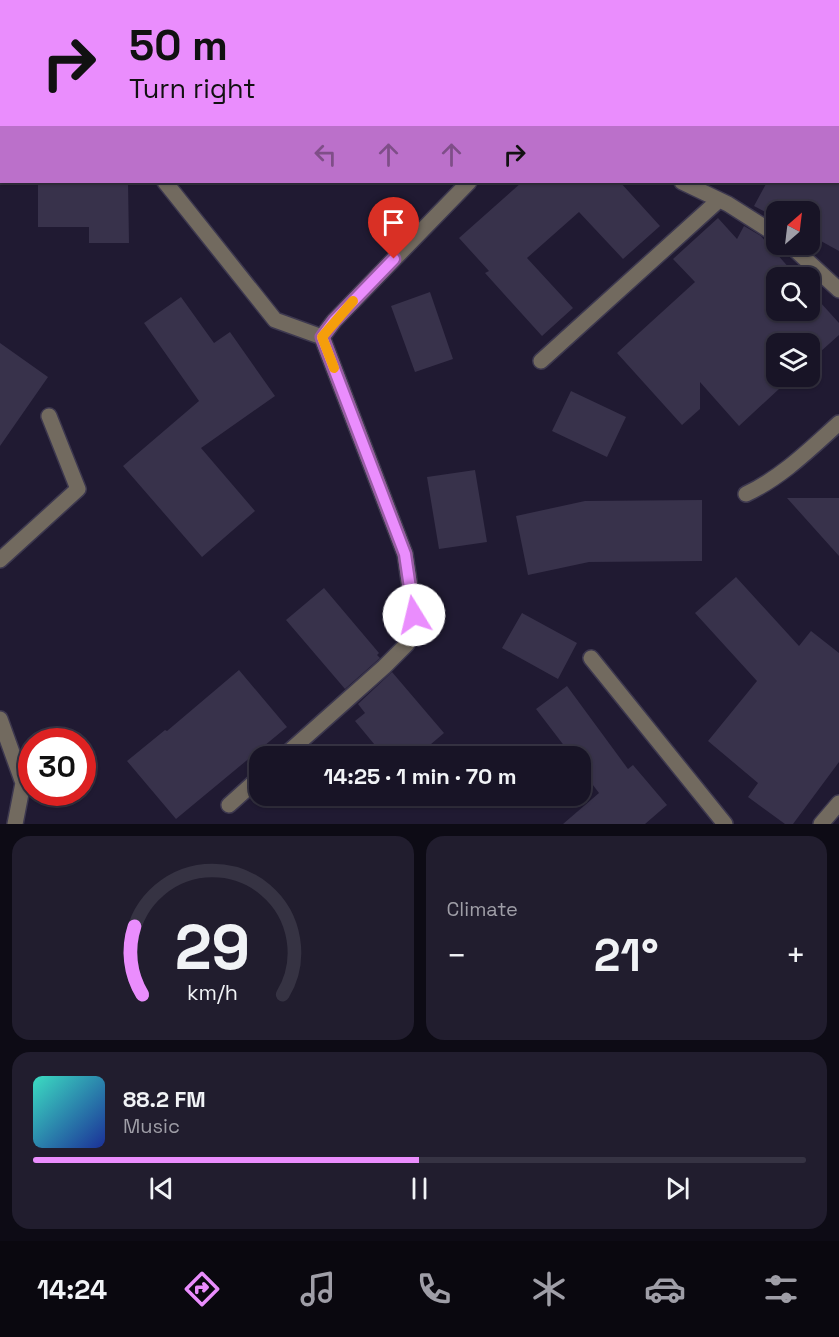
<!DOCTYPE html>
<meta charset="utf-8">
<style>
body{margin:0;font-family:"Space Grotesk",sans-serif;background:#211d2e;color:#f1f3f6;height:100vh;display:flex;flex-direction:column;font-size:22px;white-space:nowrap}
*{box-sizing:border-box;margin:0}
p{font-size:20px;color:#9f9ea7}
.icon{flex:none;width:33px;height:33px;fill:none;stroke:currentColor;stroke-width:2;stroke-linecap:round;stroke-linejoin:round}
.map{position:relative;height:824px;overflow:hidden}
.sheet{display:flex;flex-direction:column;gap:12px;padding:12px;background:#0d0b15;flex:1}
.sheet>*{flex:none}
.banner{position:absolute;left:0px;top:0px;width:840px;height:183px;box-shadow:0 2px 4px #0004,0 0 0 2px #363343;background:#ea8dfd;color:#111;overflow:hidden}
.needle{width:39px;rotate:28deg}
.buttons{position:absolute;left:766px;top:201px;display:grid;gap:12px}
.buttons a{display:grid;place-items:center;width:54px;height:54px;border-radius:12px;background:#181426;box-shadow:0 2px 4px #0004,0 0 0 2px #363343;font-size:30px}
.speed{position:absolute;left:18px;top:728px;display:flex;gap:12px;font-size:30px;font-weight:700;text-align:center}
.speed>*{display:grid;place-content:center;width:78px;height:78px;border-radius:50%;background:#181426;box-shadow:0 2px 4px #0004,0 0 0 2px #363343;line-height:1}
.speed .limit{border:9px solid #d22;background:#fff;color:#111}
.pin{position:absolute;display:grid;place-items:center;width:51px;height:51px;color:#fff;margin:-62px -26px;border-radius:50% 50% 50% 0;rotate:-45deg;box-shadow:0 0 6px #0007}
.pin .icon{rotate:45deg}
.me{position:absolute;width:66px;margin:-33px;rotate:351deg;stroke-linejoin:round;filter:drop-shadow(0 0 4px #0008)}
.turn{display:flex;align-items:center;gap:21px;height:126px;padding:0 30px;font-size:27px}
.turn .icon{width:78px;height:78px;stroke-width:2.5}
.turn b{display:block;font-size:42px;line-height:51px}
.lanes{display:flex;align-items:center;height:57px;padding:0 30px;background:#0003;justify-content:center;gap:30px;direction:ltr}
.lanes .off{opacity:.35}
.big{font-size:45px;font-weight:800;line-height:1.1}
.sheet .tile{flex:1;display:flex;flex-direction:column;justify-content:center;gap:9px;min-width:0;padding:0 21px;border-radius:18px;background:#211d2e}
.sheet .dial{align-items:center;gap:0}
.dial svg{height:156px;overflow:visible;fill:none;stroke:#363343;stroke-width:7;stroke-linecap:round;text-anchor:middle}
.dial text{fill:#f1f3f6;stroke:none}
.song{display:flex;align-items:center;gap:18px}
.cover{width:72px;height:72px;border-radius:9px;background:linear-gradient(135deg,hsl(170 70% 55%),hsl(230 70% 35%))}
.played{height:6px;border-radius:3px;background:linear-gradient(90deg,#ea8dfd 50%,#363343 50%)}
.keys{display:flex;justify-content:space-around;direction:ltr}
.heat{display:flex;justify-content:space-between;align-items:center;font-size:33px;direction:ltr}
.sheet .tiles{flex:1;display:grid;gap:12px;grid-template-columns:1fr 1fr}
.tile:last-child{grid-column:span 2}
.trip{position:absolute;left:249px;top:746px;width:342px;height:60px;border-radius:18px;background:#181426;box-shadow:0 2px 4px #0004,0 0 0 2px #363343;font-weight:800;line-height:60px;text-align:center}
.tab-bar{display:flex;height:96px;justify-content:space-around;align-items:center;background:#0a080f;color:#9f9ea7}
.tab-bar .icon{width:42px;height:42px}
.tab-bar .current{color:#ea8dfd}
.tab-bar b{font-size:27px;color:#f1f3f6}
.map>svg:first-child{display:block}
</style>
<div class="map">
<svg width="839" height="824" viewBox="0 0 839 824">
<rect width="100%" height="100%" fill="#201a32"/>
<path fill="#38324b" d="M38 182H128L129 243H89V227H38Z
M522 182H620L660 226 623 259 579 212 527 258 573 308 542 336 485 273 489 271 459 238Z
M767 182H839V251L810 235V212H777V218L754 206Z
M718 218 737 239 744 226 761 236 798 278H777V310H810V291L839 323V335L810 361V344H777V376H793L739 426 700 382V409L682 425 617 353 695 282 673 259Z
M430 292 453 359 415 372 391 306Z
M181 297 214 343 230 332 275 396 201 448 255 511 202 557 123 466 199 401 144 323Z
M0 343 48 377 0 446Z
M571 391 626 417 607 457 552 431Z
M475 470 487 542 439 549 427 477Z
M787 498H839V556Z
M702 500V561L589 562 528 575 516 516 585 501Z
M736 577 799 646 811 631 839 653V762L793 824H785L748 797 758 783 708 741 757 681 695 613Z
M324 588 379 653 377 655 380 658 345 689 286 620Z
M522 613 577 643 558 679 502 648Z
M239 670 287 727 176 819 127 761 165 730 167 731Z
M392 672 444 733 417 756H384L355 721 365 713 358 704Z
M567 686 628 769 633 765 667 805 645 824H563L599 793 580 768V756H572L536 709Z"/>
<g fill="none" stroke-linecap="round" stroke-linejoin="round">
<defs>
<path id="minor" d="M412 0 415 2
M0 166H2
M165 182 275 320 322 337
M682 182 728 204 777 235
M789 244 839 290
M541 361 719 200
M746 494C782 477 809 450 839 423
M0 560 78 489 49 416
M591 658 725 824
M0 719 23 783 15 824
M284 756 384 667 407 644 414 615 405 554 322 337 334 321 469 182
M229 805 260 777
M821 824 839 803"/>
</defs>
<use href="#minor" stroke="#3d384f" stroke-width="18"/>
<use href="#minor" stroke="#726a5f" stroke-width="15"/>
</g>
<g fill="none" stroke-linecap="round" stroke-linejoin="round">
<defs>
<path id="route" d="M394 259 334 321 322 337 405 554 414 615"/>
</defs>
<use href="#route" stroke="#985ca4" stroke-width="15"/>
<use href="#route" stroke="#ea8dfd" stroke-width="10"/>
<path stroke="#f59e0b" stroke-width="10" d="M334 368 322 337 353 301"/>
</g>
</svg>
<div class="buttons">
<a><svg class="needle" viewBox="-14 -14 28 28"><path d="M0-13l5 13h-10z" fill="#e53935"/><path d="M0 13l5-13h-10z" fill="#9f9ea7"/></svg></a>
<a><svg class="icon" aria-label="search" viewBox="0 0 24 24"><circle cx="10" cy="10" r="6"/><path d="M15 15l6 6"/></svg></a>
<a><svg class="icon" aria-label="layers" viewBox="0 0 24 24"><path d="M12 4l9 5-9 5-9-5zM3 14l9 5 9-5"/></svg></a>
</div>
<div class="speed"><div class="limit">30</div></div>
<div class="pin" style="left:394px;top:259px;background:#d93025"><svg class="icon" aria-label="arrive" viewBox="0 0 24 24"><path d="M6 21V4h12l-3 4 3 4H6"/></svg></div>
<svg class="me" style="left:414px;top:615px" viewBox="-20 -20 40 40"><circle r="19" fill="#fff"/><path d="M0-13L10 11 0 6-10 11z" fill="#ea8dfd"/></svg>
<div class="trip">14:25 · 1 min · 70 m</div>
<div class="banner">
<div class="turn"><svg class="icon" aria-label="right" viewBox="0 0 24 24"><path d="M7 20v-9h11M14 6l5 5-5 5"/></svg><div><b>50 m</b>Turn right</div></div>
<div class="lanes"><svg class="icon off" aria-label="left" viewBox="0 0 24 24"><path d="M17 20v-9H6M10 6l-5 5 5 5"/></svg><svg class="icon off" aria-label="ahead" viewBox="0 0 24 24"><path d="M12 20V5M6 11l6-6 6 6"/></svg><svg class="icon off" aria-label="ahead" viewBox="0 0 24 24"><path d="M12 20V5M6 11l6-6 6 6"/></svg><svg class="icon" aria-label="right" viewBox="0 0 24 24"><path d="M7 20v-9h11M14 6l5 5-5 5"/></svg></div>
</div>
</div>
<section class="sheet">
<div class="tiles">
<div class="tile dial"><svg viewBox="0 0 100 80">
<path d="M14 69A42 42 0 1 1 86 69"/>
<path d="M14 69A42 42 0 0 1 10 34" stroke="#ea8dfd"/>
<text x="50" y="56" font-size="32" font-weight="700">29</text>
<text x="50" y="72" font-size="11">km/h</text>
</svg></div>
<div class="tile"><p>Climate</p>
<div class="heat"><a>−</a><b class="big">21°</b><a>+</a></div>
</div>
<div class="tile">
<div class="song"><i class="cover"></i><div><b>88.2 FM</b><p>Music</p></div></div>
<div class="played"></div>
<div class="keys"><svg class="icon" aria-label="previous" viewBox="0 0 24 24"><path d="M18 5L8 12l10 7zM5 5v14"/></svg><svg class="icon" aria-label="pause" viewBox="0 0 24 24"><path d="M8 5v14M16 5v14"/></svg><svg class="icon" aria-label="next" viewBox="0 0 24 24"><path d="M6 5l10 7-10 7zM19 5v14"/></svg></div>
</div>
</div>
</section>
<nav class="tab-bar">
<b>14:24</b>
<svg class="icon current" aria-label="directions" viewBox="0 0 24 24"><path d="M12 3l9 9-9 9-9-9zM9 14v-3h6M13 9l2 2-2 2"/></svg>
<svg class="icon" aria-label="music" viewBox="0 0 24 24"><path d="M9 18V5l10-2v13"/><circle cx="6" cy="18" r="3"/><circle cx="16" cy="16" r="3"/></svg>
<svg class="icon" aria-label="phone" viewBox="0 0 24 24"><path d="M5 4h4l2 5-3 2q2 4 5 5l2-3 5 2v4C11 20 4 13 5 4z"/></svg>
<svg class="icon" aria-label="climate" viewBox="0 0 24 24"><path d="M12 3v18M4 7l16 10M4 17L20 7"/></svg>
<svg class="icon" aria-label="car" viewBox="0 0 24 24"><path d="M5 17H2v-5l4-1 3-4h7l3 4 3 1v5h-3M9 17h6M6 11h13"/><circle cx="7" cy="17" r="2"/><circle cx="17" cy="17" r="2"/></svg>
<svg class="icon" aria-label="filters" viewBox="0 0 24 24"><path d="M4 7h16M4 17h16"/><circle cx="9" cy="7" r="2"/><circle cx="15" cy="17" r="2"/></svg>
</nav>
